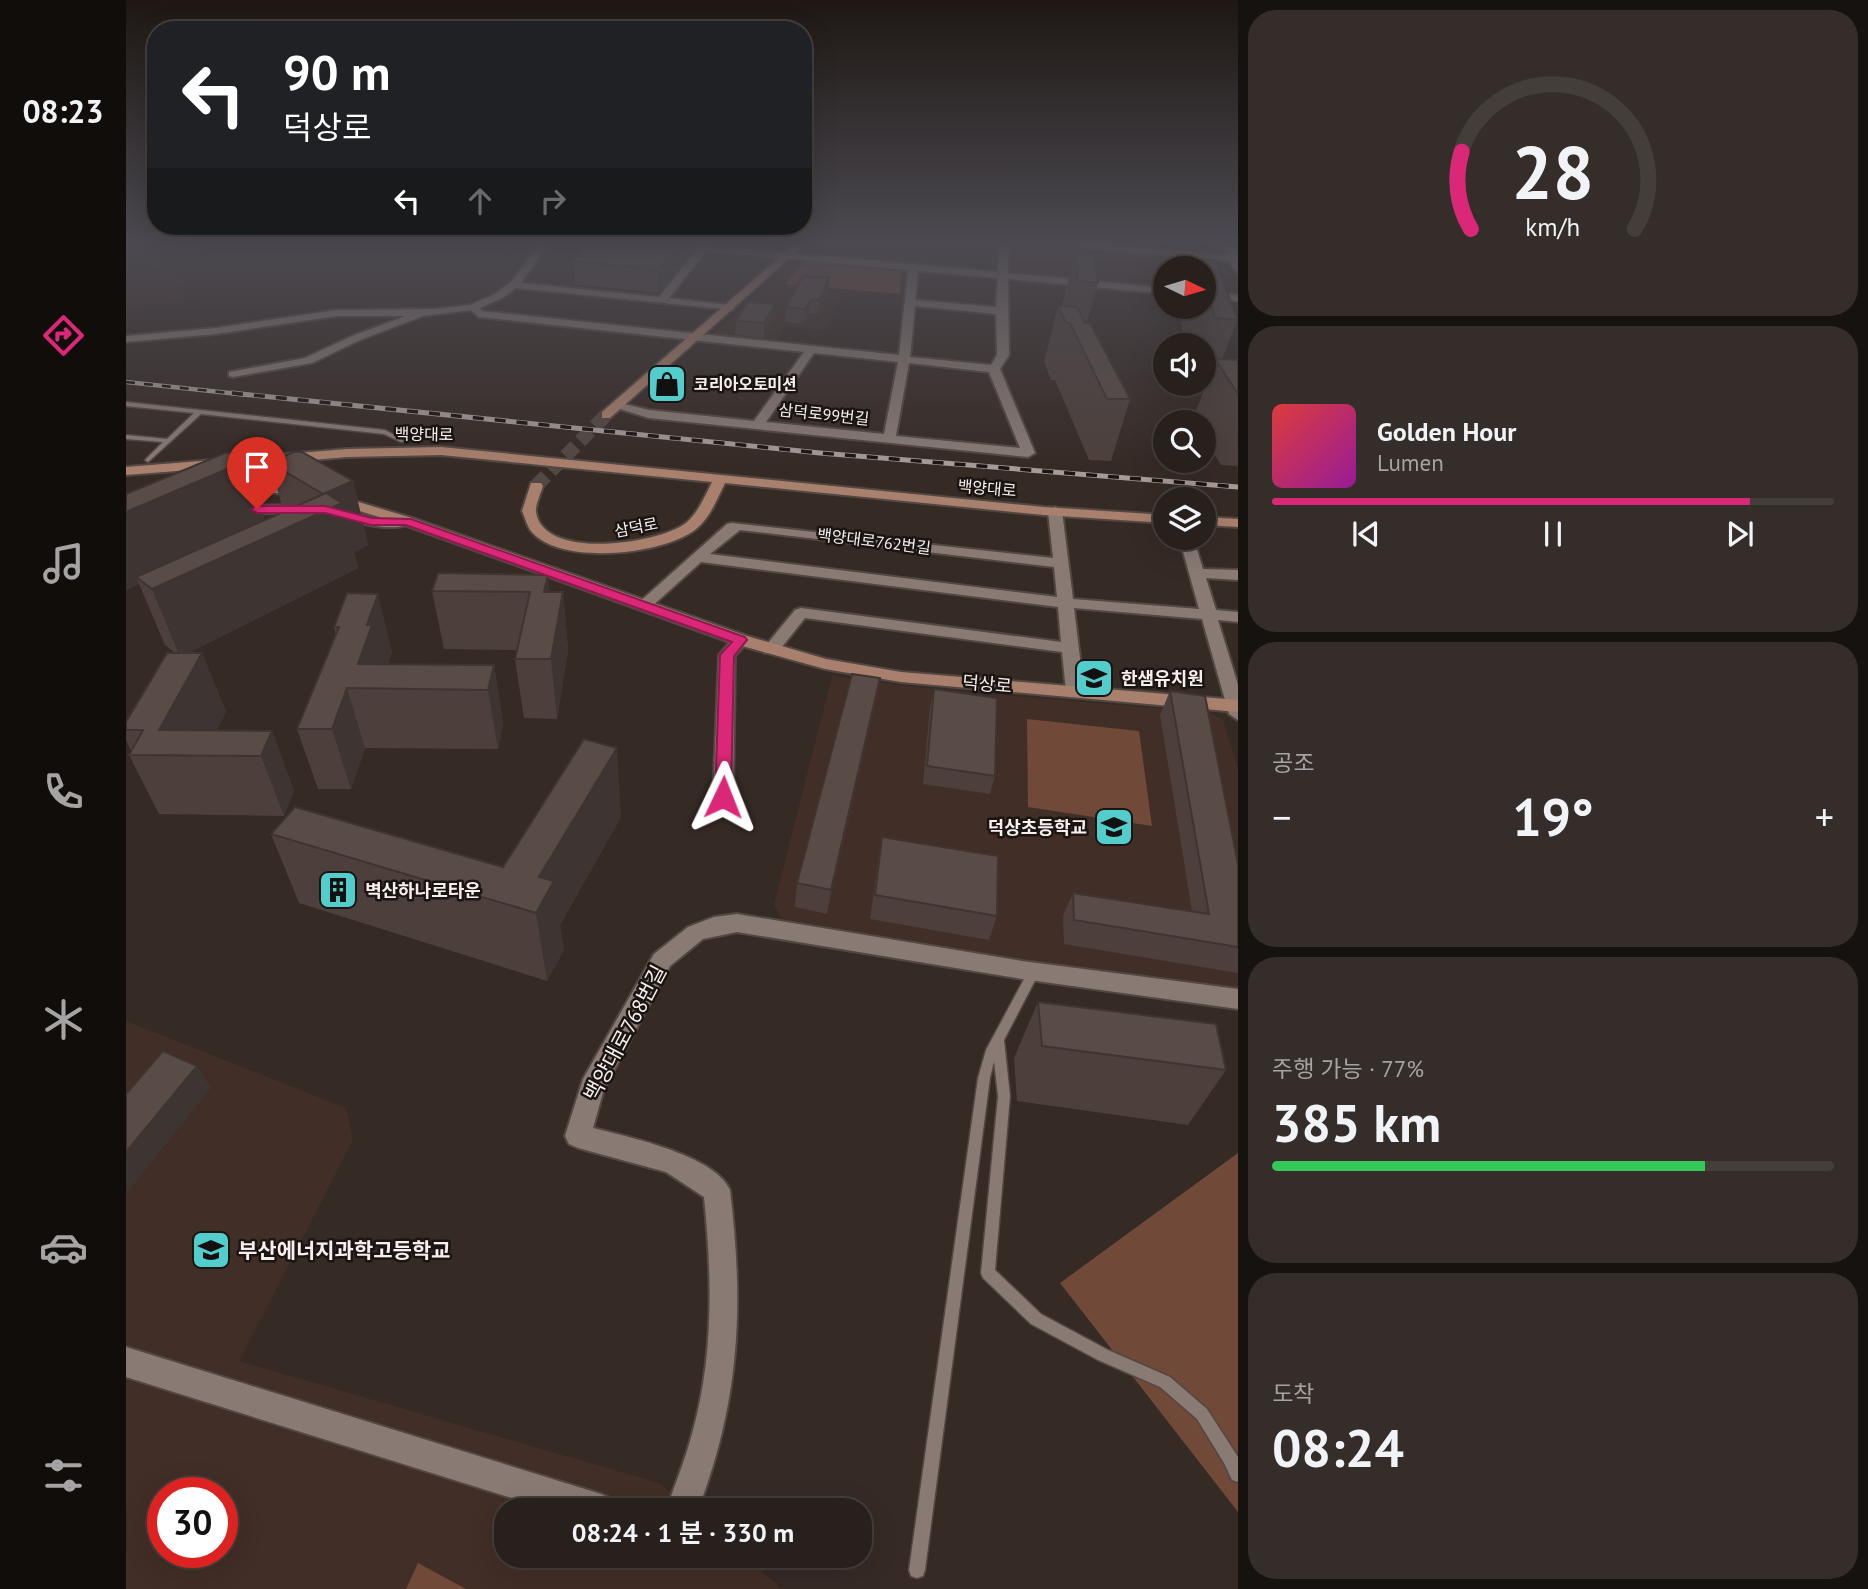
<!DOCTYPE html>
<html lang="ko">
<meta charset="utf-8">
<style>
body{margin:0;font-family:"PT Sans","Noto Sans KR",sans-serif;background:#342d29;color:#f1f3f6;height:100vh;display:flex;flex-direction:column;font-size:26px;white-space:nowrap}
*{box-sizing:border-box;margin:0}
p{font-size:23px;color:#a5a3a3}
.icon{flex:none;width:38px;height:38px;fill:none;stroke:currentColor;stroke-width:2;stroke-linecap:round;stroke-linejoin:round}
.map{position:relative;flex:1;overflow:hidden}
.panel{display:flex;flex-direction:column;gap:10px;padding:10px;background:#16120f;width:630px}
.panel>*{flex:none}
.hud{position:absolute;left:21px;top:21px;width:665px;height:214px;border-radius:28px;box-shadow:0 7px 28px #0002,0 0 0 2px #443e3b;background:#202124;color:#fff;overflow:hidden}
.needle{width:46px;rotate:95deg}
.fabs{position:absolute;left:1027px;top:256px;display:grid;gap:14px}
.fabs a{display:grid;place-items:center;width:63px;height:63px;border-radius:50%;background:#28201c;box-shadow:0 7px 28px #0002,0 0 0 2px #443e3b;font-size:35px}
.speed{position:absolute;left:21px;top:1477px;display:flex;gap:14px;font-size:35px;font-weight:700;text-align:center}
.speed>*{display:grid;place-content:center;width:91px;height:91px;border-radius:50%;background:#28201c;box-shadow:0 7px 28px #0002,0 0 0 2px #443e3b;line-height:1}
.speed .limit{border:10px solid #d22;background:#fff;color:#111}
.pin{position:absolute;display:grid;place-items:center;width:60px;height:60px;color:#fff;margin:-72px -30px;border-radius:50% 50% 50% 0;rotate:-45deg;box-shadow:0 0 7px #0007}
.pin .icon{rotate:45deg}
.me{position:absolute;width:77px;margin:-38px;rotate:2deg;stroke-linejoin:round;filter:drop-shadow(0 0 5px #0008)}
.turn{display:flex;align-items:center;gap:24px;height:147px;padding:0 21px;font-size:32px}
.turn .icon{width:91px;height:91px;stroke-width:2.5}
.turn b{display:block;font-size:49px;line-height:60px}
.lanes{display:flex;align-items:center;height:66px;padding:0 21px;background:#0003;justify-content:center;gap:35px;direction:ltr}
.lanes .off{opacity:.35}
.big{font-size:52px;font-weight:600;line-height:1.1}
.panel .tile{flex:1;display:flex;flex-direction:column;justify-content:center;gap:10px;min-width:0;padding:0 24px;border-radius:28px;background:#342d29}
.panel .dial{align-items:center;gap:0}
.dial svg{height:182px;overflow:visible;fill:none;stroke:#443e3b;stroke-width:7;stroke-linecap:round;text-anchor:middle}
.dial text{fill:#f1f3f6;stroke:none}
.song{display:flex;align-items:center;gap:21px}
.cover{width:84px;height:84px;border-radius:10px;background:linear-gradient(135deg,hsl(0 70% 55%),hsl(300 70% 35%))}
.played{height:7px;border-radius:4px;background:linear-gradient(90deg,#db2777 85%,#443e3b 85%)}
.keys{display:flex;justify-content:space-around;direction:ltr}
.heat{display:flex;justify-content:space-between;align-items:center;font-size:38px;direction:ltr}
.charge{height:10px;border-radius:5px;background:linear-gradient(90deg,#34c759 77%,#443e3b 0)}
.trip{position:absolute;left:368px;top:1498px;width:378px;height:70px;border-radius:28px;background:#28201c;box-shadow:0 7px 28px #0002,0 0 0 2px #443e3b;font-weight:600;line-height:70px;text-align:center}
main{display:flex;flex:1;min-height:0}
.tab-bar{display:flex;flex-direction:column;width:126px;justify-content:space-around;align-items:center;background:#100d0b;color:#a5a3a3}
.tab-bar .icon{width:49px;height:49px}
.tab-bar .selected{color:#db2777}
.tab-bar b{font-size:32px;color:#f1f3f6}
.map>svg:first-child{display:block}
</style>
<main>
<nav class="tab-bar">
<b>08:23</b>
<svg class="icon selected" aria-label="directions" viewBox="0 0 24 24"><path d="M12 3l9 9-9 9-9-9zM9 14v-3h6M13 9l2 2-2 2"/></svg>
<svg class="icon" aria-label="music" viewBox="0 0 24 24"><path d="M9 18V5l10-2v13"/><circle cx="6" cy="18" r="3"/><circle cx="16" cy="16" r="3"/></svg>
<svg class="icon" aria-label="phone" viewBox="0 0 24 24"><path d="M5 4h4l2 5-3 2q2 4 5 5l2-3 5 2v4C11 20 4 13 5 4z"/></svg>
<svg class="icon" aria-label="climate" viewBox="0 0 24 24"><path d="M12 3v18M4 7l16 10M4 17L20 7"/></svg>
<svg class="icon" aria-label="car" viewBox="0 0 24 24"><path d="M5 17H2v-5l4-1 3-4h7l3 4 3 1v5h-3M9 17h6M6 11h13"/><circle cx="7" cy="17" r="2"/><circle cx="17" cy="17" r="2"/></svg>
<svg class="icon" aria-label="filters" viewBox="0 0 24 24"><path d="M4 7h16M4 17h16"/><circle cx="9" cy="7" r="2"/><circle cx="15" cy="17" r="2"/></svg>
</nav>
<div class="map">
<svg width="1112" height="1589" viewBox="0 0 1112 1589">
<rect width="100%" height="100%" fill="#362a25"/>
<path fill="#412e26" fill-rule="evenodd" d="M883 245H924L1112 262V295L1078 292V268H1040L1039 289 888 274 882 272Z
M666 258 782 269 780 297 719 291 699 330 659 327 649 344 584 337Z
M0 268 46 274 62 280 53 286 56 291 66 292 70 299 0 313Z
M706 676 797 688 1085 713 1097 720 1112 769V991L659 926 648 904Z
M0 1021 220 1108 227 1140 113 1361 533 1483 564 1510H380V1556H617L656 1589H0ZM37 1493H96V1552H37Z"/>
<path fill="#714938" d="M678 261 775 271 774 294 659 284Z
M901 719 1013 731 1026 826 902 807Z
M1112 1153V1512L934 1283Z
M292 1563 340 1589H280Z"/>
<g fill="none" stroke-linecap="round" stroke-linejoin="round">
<path stroke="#534843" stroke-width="14" stroke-dasharray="14 7" stroke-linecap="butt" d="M410 486 480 415"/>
<defs>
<path id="service" d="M0 402 259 430 280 441 275 442 258 434 75 414 22 462 19 460 37 442 0 439V435L41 439 68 413 0 406Z
M908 966 912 968 914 971 878 1040 884 1096 869 1270 915 1314 982 1350 1044 1377 1081 1409 1112 1457V1482L1106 1480 1098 1463 1071 1419 1034 1387 972 1360 905 1324 857 1278 855 1273 872 1096 868 1061 864 1078 799 1570 797 1576 791 1578 785 1576 783 1570 852 1078 860 1050 904 968Z"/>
<path id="minor" d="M413 245H422L395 283 533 297 571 250 551 248 547 245H580L872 272 874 245H883L882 273 1040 288V294L882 279 883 355 874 369 909 453 902 457 523 418 484 406 490 402 523 410 628 421 678 352 353 317 345 310 297 316 234 340 186 363 107 377 103 376V372L179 358 226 336 280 316H211L90 334 0 342V336L90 328 211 310 309 309 344 305 369 294 385 282ZM580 251 782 270 773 355 356 311 354 308 376 298 390 288 607 310 608 308 603 305 543 298ZM792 271 872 278 870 307 789 300ZM789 306 870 314 871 355 865 365 784 357ZM688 353 772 362 758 434 640 422ZM783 363 863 372 894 448 770 436Z
M1099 245H1109L1112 255V272L1107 269Z
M1078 292 1112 295V301L1078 298Z
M183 505 190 509 188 512 109 514 102 510 109 506Z
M929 507 936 511 947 599 1073 609 1053 537H1067L1077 569 1112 570V580L1080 578 1090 610 1112 612V622L1092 620 1112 685V720L1103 714 1076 619 948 608 958 691 949 697 940 691 936 652 679 618 651 653H639L637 649 669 610 675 608 935 642 932 607 575 562 524 608 518 610 510 605 601 524 606 523 927 558 922 511ZM614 530 928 567 931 597 584 554Z
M213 509 246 518 281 517 288 521C271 535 228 522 208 516V510Z
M615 635 623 640 609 656 607 797 604 802H590L587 797 593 655 609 636Z
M611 914 896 961 1112 989V1009L896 979 611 932 577 939 544 966 478 1089 467 1128C502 1137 589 1155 604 1190 618 1307 614 1399 572 1510H540C549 1485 559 1460 566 1434 588 1357 586 1276 578 1197L540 1172 452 1148 443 1144 439 1136 457 1079 528 954 562 927 588 917Z
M0 1347 475 1494 486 1499 491 1510H424L0 1377Z"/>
<path id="secondary" d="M668 245H678L484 418H476V412Z
M950 245H982L1112 256V262L954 248Z
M315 447 918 507 1040 515V523L918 515 599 483C591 499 584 518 570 529 538 555 433 566 405 531 401 526 399 517 396 511L405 483H415L417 486C415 493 409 505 410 512 417 561 533 544 560 523 572 513 579 496 586 482L315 455 221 457 127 465 123 481 181 490 183 493 176 497 111 487 109 484 114 466 0 475V467L221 449Z
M209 495 286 518 621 636 700 659 775 672 1112 700V712L775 682 699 669 609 644 276 524 204 502V496Z
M1078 517 1112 519V527L1078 525Z"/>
</defs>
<use href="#service" stroke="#524743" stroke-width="3"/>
<use href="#minor" stroke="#524743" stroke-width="4"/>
<use href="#secondary" stroke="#524743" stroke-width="4"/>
<use href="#service" fill="#897a74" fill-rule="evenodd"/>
<use href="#minor" fill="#897a74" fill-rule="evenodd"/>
<use href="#secondary" fill="#a97f6d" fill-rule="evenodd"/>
<defs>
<path id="rail-far1" d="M0 382 122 395"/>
<path id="rail" d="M106 393 694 453 1112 487"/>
</defs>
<use href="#rail-far1" stroke="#a59b97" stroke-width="4.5"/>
<use href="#rail" stroke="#a59b97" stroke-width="5"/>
<use href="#rail-far1" stroke="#1a1412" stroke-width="2.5" stroke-dasharray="9" stroke-linecap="butt"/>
<use href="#rail" stroke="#1a1412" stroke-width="3.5" stroke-dasharray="11" stroke-linecap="butt"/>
</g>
<path fill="#4d403c" d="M949 251 972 283 961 323 1004 399 985 461 963 460 929 380H925L918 362 932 306H936Z
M566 252 533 293 449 284 447 261Z
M1072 259 1090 260 1111 320 1096 360H1112V466L1095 465 1078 437V422H1069L1067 419 1082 379H1078V345H1060L1053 315 1056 306H1078V268H1069Z
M703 278 702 292 691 314 683 313 678 324 659 322 660 307Z
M648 319 638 338 609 335 610 321Z
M120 461 139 521 158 512 143 462 227 481 242 545 228 552 232 568 62 653H76L100 712 90 731H146L168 791 158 816 33 814 3 755 5 750 0 740V722L49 653 39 645 13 584 0 590V494Z
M306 591 437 592 442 650 431 719 398 718 389 659 391 650 318 649Z
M221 593 266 652 262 664 368 665 377 724 372 749 239 748 225 789H192L171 729 210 635 208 627Z
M754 678 750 702 701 914 669 907 671 883Z
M808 689 869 776 864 794 797 784 804 707Z
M1044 691 1112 864V973L938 944 937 916 947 893 1066 911 1034 715Z
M495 817 434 925 438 950 421 981 173 903 145 834 377 867Z
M756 837 871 916 863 940 744 919 752 861Z
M912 1002 1100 1070 1062 1125 891 1101 888 1058Z"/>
<path fill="#3e3431" d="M554 245H566V252L533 293 532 270Z
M703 278 702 292 691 314 693 300Z
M685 299 683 313 678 324 679 309Z
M649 304 648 319 638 338V323Z
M120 461 140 525 10 577 13 584 0 590V512Z
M227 481 242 545 228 552 232 568 54 657 26 589 201 510 197 494Z
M422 575 428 633 418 592Z
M437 592 442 650 431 719 425 659Z
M252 594 266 652 259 674 232 664 241 625Z
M76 653 100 712 78 756 33 730Z
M368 665 377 724 372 749 362 690Z
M754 678 750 702 701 914 705 890Z
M221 688 239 748 225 789 206 729Z
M146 731 168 791 158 816 135 756Z
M491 748 495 817 434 925 438 950 421 981 410 913 413 877Z
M71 1066 85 1088 0 1194V1152Z"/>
<path fill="#594b46" stroke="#3e3431" stroke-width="2" d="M463 245H554L532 270 447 261Z
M949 251 968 252 972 283 952 281Z
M1072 259 1090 260 1111 320 1089 318 1078 280V268H1074Z
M677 276 703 278 693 300 685 299 679 309 660 307Z
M622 302 649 304 638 323 610 321Z
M932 306 951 307 959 323H964L1004 399H981L944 323H940Z
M1089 359 1112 360V394Z
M168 452H176L227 481 197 494 143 462Z
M99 453H105L120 461 0 512V494Z
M200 493 216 503 26 589 10 577Z
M312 573 422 575 418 592H437L425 659H389L404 592 306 591Z
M221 593 252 594 241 625H246L232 664 368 665 362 690 221 688 206 729H171L213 627H208Z
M41 653H76L33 730 146 731 135 756 3 755 17 730H0V722Z
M726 674 754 678 705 890 671 883Z
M808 689 871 698 869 776 801 766Z
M1044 691 1079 696 1112 864V947L948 920 947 893 1083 914Z
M458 739 491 748 413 877 428 881 410 913 145 834 169 807 377 867Z
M756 837 872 856 871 916 749 895Z
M912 1002 1090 1024 1100 1070 916 1046Z
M37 1051 71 1066 0 1152V1094Z"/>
<linearGradient id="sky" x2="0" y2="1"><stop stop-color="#1e1714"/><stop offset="0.52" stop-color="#4c4a51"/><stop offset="1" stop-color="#4c4a51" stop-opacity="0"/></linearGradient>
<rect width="1112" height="467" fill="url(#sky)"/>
<path fill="#db2777" stroke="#8e194d" stroke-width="2" d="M199 506 246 518 285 519 619 637 621 640 608 656 605 797 603 801H591L589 797 594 655 606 642 280 525H245L199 513H131L125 509 131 506Z"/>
<defs>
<symbol id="shop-square" viewBox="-11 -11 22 22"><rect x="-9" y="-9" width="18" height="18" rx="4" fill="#53cdcb" stroke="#1a1412"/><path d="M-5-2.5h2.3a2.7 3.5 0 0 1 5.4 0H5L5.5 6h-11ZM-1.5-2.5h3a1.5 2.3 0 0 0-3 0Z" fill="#111"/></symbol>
<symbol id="school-square" viewBox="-11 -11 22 22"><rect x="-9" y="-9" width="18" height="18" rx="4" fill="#53cdcb" stroke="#1a1412"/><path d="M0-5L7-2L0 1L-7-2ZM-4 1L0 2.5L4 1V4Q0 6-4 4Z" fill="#111"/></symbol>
<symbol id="building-square" viewBox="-11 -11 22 22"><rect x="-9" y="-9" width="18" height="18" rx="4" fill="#53cdcb" stroke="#1a1412"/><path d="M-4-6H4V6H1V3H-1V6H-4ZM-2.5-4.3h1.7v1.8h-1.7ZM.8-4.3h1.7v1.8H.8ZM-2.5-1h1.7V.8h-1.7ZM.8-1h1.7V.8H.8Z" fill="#111"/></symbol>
</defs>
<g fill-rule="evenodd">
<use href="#shop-square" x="519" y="362" width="44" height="44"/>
<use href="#school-square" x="946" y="656" width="44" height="44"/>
<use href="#school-square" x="966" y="805" width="44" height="44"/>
<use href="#building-square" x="190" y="868" width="44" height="44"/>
<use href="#school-square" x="63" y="1228" width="44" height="44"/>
</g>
<g text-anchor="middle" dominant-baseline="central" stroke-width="5" stroke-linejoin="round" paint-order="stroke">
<g font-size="16" font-weight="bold" fill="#f8efec" stroke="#1a1412" text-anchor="start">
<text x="568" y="384">코리아오토미션</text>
</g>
<g font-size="16" fill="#f8efec" stroke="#1a1412">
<text transform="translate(698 414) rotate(6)">삼덕로99번길</text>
<text transform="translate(298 434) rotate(1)">백양대로</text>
<text transform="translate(861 488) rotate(5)">백양대로</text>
<text transform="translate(510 527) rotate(-11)">삼덕로</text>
<text transform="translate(748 541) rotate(7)">백양대로762번길</text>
</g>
<g font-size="18" font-weight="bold" fill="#f8efec" stroke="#1a1412" text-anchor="start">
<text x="995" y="678">한샘유치원</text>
<text x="961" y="827" text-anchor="end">덕상초등학교</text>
<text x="239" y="890">벽산하나로타운</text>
</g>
<g font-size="18" fill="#f8efec" stroke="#1a1412">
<text transform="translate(861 684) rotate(5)">덕상로</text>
</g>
<g font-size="21" fill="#f8efec" stroke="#1a1412">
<text transform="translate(499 1033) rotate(-62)">백양대로768번길</text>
</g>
<g font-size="21" font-weight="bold" fill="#f8efec" stroke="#1a1412" text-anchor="start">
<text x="112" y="1250">부산에너지과학고등학교</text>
</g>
</g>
</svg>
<div class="fabs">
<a><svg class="needle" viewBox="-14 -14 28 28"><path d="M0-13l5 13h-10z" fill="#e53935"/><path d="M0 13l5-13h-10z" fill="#a5a3a3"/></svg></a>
<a><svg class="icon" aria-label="sound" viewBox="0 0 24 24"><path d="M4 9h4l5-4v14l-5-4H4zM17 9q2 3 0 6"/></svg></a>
<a><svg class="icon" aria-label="search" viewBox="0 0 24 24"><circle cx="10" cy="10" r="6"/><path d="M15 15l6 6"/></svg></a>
<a><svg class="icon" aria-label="layers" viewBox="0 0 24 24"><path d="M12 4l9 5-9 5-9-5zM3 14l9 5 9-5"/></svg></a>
</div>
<div class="speed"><div class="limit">30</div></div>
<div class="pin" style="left:131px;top:509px;background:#d93025"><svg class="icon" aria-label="arrive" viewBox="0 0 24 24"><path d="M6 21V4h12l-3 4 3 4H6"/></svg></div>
<svg class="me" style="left:597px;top:797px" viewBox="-20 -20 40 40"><path d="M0-17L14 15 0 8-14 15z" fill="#db2777" stroke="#fff" stroke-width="4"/></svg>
<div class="trip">08:24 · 1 분 · 330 m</div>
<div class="hud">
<div class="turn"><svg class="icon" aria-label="left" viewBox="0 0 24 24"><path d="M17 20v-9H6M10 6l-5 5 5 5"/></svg><div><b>90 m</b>덕상로</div></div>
<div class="lanes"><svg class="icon" aria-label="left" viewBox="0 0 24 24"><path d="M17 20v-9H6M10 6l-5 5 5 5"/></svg><svg class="icon off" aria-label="ahead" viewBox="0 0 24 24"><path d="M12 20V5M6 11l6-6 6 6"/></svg><svg class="icon off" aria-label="right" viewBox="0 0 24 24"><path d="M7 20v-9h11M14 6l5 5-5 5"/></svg></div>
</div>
</div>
<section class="panel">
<div class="tile dial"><svg viewBox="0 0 100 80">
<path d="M14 69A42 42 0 1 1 86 69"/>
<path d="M14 69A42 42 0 0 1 10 35" stroke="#db2777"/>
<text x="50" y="56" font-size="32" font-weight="700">28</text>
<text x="50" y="72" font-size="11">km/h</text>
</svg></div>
<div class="tile">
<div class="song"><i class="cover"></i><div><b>Golden Hour</b><p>Lumen</p></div></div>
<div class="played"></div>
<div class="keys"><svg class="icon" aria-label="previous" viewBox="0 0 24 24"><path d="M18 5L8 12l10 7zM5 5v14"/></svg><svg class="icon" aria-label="pause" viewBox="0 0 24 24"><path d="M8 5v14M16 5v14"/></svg><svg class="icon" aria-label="next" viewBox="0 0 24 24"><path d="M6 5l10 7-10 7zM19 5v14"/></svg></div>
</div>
<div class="tile"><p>공조</p>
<div class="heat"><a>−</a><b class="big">19°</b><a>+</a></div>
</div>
<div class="tile"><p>주행 가능 · 77%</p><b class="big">385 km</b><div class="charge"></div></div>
<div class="tile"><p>도착</p><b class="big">08:24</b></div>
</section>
</main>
